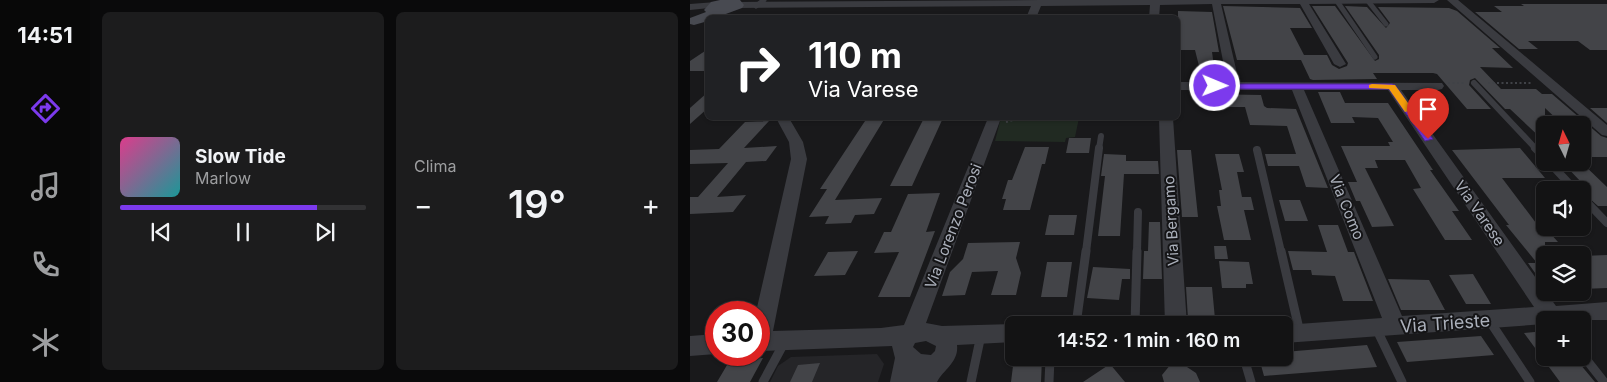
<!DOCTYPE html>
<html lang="it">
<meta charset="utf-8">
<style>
body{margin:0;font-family:Inter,sans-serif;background:#1c1c1d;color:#f1f3f6;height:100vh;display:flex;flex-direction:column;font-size:19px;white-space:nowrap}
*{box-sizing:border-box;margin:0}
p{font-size:16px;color:#9d9ea0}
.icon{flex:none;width:28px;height:28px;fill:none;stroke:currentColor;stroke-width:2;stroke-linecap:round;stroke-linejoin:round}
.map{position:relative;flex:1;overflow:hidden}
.sheet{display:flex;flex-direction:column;gap:12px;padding:12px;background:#0a0a0b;width:600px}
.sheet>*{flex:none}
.top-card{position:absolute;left:15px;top:15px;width:475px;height:105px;border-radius:8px;box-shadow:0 1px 4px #0004,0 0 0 1px #323234;background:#202124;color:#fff;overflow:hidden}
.needle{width:32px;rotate:355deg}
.fabs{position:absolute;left:846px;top:116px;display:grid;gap:10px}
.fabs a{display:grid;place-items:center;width:55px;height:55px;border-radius:8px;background:#131314;box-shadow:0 1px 4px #0004,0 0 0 1px #323234;font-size:25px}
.speed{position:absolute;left:15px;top:301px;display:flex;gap:10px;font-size:25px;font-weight:700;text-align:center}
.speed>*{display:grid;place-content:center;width:65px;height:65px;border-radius:50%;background:#131314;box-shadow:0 1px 4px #0004,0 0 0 1px #323234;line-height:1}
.speed .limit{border:8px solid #d22;background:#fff;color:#111}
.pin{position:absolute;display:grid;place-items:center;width:42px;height:42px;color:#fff;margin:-51px -21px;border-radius:50% 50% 50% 0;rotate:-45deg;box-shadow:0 0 5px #0007}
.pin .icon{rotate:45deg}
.me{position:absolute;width:55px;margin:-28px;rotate:91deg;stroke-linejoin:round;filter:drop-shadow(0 0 4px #0008)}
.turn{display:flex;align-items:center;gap:18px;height:105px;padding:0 20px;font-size:22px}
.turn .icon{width:65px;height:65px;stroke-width:2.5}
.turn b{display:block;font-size:35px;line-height:42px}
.big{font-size:38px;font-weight:600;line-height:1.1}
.sheet .tile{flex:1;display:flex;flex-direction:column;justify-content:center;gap:8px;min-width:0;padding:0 18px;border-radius:8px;background:#1c1c1d}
.song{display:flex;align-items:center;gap:15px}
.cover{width:60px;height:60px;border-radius:8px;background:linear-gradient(135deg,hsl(330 70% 55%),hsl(180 70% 35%))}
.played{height:5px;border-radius:2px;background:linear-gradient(90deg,#7c3aed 80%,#323234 80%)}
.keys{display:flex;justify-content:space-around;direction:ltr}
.heat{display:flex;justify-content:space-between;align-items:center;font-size:28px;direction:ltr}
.sheet .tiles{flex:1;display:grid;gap:12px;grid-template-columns:repeat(2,1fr)}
.trip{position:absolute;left:315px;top:316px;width:288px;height:50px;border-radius:8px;background:#131314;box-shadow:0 1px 4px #0004,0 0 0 1px #323234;font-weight:600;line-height:50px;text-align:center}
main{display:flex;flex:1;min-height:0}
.dock{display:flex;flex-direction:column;width:90px;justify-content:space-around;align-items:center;background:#080808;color:#9d9ea0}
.dock .icon{width:35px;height:35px}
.dock .active{color:#7c3aed}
.dock b{font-size:22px;color:#f1f3f6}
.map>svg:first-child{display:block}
</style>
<main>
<nav class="dock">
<b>14:51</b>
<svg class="icon active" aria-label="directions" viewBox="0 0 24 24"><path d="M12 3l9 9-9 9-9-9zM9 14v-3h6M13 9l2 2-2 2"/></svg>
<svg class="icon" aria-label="music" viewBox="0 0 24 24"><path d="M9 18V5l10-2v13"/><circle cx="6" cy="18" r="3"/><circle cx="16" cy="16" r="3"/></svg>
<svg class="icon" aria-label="phone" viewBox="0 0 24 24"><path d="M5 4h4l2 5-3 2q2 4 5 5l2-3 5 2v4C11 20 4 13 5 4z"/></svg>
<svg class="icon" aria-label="climate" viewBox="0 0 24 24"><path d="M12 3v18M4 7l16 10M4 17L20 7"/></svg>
</nav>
<section class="sheet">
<div class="tiles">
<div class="tile">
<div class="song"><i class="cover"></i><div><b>Slow Tide</b><p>Marlow</p></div></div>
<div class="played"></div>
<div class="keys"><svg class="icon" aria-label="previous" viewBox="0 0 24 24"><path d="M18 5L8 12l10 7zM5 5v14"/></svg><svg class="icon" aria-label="pause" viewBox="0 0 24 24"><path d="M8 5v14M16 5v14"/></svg><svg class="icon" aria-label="next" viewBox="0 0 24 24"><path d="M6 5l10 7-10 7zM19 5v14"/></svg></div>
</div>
<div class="tile"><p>Clima</p>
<div class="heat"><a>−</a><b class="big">19°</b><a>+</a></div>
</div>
</div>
</section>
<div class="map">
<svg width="917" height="382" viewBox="0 0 917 382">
<rect width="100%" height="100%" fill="#19191b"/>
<path fill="#252528" d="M187 354 194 364 188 382H80L88 366 101 357Z"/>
<path fill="#212a22" d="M311 118H389L385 137 376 138 375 142 305 141Z"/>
<path fill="#434448" d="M831 4H917V50H900L888 41H838L848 49H829L785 12H812L804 6H834Z
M533 6 610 8 622 28H600L614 55H637L642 65 649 69 657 66 658 63 622 6H645L685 61 689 59V55L655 6 677 7 696 28 700 23 688 7 759 8 767 11 810 48H802L823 68 790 67 811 89H846L852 94H862L911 136 917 138V157H892V125H873L855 108V142L820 109H815L785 78 780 80 779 85 801 109H777L747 74 743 73H683L687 79 623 80 620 79 611 60H547Z
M488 11 522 12 529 52H522L524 66H509L505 50H488Z
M18 49V71H0V61Z
M18 92V108L0 124V108Z
M628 92H650L655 103H698L743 170H740L769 211H762L782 240H755L723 189 731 188 715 160H685L688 168H675L704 226 682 227 670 201H666L658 182H667L651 146H700L698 142H703L688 118 662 117 665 123H641Z
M512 94 571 95 574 106 577 108 606 109 638 188 616 187 609 166H578L575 154H606L597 126 560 125 555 107H515Z
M900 108H917V123Z
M177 118H195L145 200 192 198 184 214 165 215 161 223 135 224 139 216 119 217 137 189H130Z
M234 118H253L222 186H200Z
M79 121 54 148 87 146 76 161 56 162 27 197 56 195 43 212 0 214V197H8L38 163 0 164V150L29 149 55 122Z
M379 138H401L399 153H376Z
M335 147H359L355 164H352L340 210H313L316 199H312L318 180H322Z
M830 148 855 178H812L846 223H851L868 242H855V287L838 263H847L816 225H819L762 150Z
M487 150H501L508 217H492Z
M414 154 436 155V161H468L469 174H434L430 236H408L415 176H411Z
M525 154H549L554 172H547L552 197H561L564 210H554L561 240H534L527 206H531L529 190H532Z
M872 162H891L917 187V206H908L892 192V183Z
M250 193 236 232 245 231 220 297H188L209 252 184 253 194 232H201L218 194Z
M589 200H610L618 221H595Z
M359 215H387L384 235H355Z
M459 222H470L472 279H453L454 251H458Z
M628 225H648L658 252H664L683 301H653L645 276 622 275 621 270H603L598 251 637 252Z
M330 242 326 258 331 273 326 295H301L308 271 282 272 275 295 252 296 260 272 273 259 278 243Z
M524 246H536L538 259H525Z
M168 251 155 275 124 276 138 252Z
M917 255V288L892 289V256Z
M529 261 559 262 563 284H556V288H532Z
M357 262H382L377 297H351Z
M403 267 440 269V279H432L429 300 397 298Z
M783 274 801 304H776L759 275Z
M698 279 739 280 755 310H711Z
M496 287H522L525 319H498Z
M855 331V358H885L905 382H870L834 333Z
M791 336 804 355 717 362 707 342Z
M677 345 687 367 574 376 569 358H594V352Z
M73 358 60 382H27L40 360Z
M324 358H352L351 382H321Z
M485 359 506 373 510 382H474L472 375Z
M130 363 122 382H100L108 365Z
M420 364 435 382H393Z"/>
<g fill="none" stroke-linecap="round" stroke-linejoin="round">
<path stroke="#404247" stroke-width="2" stroke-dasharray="2 2.5" stroke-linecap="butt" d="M758 83H775
M798 83H843
M316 122 331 118"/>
<path stroke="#3a3b40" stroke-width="5" d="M647 1 685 57
M678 1 696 24
M66 6 74 0"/>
<path stroke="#3a3b40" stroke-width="6" d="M784 83 846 149
M409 149 411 136"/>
<path stroke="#3a3b40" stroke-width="8" d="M845 148 855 158
M567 150 591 252
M859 162 885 190
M892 197 917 223
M396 252 409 148
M447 252 448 212"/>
<path stroke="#3a3b40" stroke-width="9" d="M591 251 610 333
M799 320 840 382
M386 325 396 251
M445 325 447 251
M686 328 712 382
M892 354 914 382
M554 358 561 382
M73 382 94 343
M281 382 291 335
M359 382 360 358"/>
<path fill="#3a3b40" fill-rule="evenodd" d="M350 0H749L744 3 619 4 656 64 650 67 644 64 610 4H531L549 82 752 83 754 86 752 89 748 90H711L866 306 917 302V320H855V324L594 343V325L692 318 602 90H488V82H537L522 4 470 5 469 18H459L460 5 351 6 346 18H336L341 6 47 8 42 5 47 2ZM614 90H698L844 307 712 316Z
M757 0H768L917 125V136L912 135Z
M26 2 29 3V7L0 10V4Z
M86 118H99L113 142 117 159 83 331 191 328 214 325 298 118H311L236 323 252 326 324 324 328 325H324V342L267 345C269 362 254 369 247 382H200L205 358 202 346 69 351V312H66L101 159 99 142ZM236 341 246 346 245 351 241 355 231 354 223 347 225 343Z
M469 118H483L497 325H475Z
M26 334V354L0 356V336Z"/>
<path fill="#484a51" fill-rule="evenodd" d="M30 0H50L54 5 52 8 25 18H18V21L4 25 0 24V18L16 12 14 10 21 2Z"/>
</g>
<path fill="#7c3aed" stroke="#51269a" d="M522 84H702L705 85 743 139 735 141 699 89H525L521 86Z"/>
<path fill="#f59e0b" d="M682 84 705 85 723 110 715 112 699 89 679 88V85Z"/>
<g text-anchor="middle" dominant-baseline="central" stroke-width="4" stroke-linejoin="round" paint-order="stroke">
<g font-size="15" fill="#abb0bb" stroke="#141416">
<text transform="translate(657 207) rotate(68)">Via Como</text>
<text transform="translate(790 213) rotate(55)">Via Varese</text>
<text transform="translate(481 221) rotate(-93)">Via Bergamo</text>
<text transform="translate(263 226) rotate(-69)">Via Lorenzo Perosi</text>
</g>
<g font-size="18" fill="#abb0bb" stroke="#141416">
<text transform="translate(755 323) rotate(-4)">Via Trieste</text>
</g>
</g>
</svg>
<div class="fabs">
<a><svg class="needle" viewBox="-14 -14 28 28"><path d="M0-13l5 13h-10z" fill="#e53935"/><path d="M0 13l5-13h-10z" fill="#9d9ea0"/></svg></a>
<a><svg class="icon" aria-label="sound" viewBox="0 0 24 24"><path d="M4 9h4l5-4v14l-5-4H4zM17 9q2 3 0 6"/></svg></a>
<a><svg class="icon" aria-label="layers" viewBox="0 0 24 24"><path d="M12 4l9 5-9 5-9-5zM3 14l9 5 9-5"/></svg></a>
<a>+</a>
</div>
<div class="speed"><div class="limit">30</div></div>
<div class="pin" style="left:738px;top:139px;background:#d93025"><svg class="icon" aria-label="arrive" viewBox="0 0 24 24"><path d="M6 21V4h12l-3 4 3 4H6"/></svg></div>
<svg class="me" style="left:525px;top:86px" viewBox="-20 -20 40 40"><circle r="17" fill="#7c3aed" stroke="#fff" stroke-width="3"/><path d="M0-11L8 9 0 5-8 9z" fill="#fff"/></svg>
<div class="trip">14:52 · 1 min · 160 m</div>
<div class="top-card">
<div class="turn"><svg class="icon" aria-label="right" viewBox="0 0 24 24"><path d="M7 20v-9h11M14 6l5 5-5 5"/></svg><div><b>110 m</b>Via Varese</div></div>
</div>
</div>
</main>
